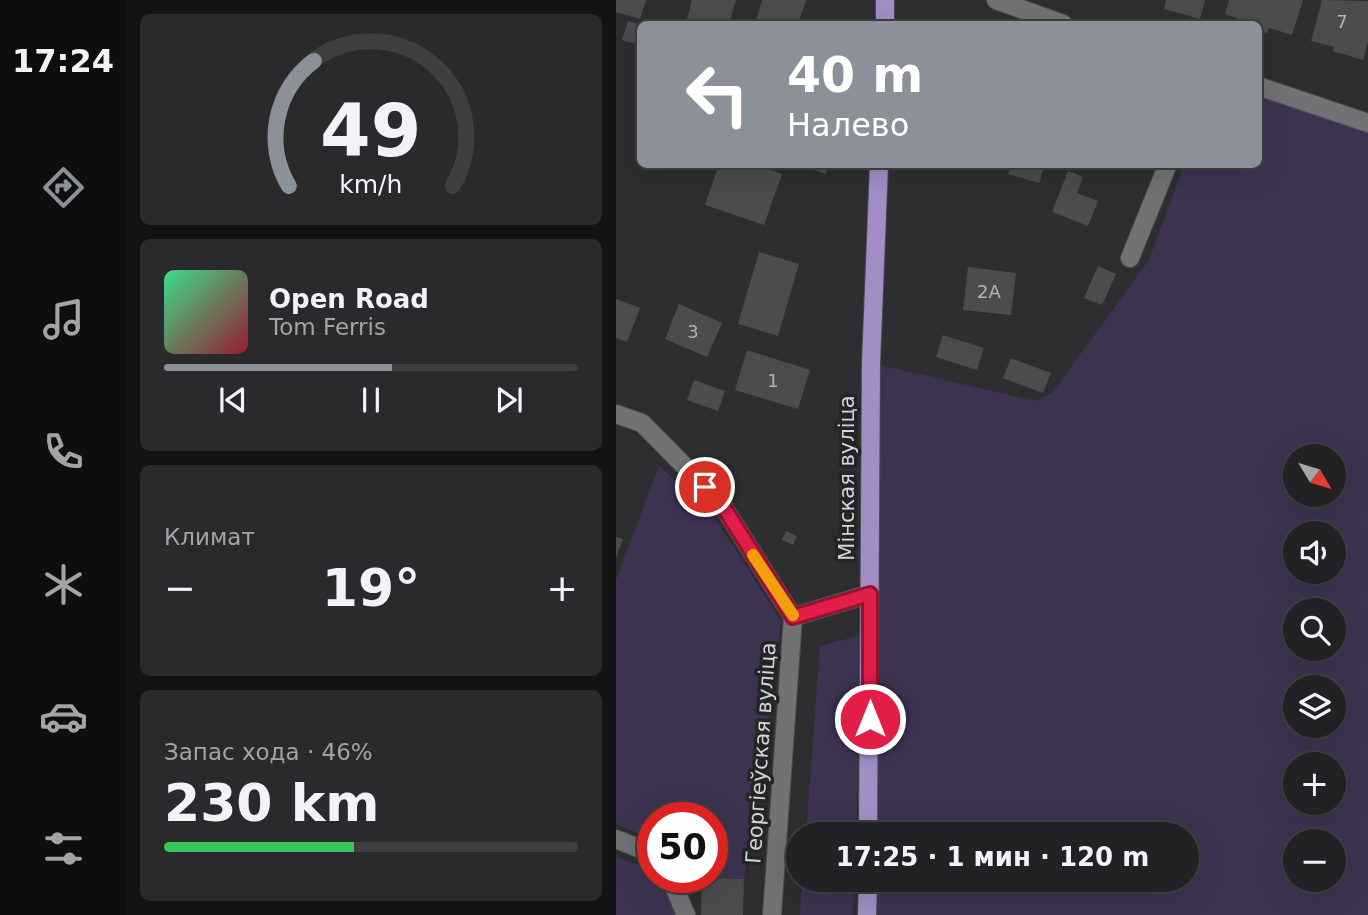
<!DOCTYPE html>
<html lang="ru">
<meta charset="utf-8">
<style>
body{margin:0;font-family:"DejaVu Sans",sans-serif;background:#2a2a2c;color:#f1f3f6;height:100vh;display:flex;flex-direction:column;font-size:26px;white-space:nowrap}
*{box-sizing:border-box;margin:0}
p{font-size:23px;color:#a2a4a6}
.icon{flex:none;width:38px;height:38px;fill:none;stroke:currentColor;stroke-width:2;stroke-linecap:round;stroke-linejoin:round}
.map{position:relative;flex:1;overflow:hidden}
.drawer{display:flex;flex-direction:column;gap:14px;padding:14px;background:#131314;width:490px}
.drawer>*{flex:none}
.hud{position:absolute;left:21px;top:21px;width:625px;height:147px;border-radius:10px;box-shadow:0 7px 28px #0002,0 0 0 2px #3f3f41;background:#8c9099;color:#fff;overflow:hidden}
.needle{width:46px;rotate:128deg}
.fabs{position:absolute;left:667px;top:444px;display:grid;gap:14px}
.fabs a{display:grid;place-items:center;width:63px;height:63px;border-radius:50%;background:#222224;box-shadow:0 7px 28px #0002,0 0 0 2px #3f3f41;font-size:35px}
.speed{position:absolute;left:21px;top:802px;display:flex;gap:14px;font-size:35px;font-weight:700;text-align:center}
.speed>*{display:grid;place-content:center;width:91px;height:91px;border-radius:50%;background:#222224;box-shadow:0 7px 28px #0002,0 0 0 2px #3f3f41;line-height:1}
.speed .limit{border:10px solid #d22;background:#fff;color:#111}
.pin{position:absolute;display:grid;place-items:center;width:60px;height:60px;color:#fff;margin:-30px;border:4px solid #fff;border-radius:50%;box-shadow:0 2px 7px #0007}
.me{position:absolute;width:77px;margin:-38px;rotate:0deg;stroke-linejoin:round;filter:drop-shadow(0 0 5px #0008)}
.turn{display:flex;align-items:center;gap:24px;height:147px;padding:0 35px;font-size:32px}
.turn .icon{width:91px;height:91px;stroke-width:2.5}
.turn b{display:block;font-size:49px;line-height:60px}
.big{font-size:52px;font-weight:600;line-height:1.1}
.drawer .card{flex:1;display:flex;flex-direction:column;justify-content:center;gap:10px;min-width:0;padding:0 24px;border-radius:10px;background:#2a2a2c}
.drawer .dial{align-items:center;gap:0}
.dial svg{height:182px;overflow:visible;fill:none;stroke:#3f3f41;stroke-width:7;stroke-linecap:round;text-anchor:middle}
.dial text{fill:#f1f3f6;stroke:none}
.song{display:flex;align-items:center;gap:21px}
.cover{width:84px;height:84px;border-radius:10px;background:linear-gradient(135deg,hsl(150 70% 55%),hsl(350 70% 35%))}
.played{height:7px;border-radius:4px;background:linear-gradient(90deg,#8c9099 55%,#3f3f41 55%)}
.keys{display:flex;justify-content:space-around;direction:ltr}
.heat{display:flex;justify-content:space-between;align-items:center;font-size:38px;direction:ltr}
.charge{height:10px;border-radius:5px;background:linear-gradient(90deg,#34c759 46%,#3f3f41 0)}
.trip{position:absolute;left:170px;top:822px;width:413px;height:70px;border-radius:35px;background:#222224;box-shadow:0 7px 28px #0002,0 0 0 2px #3f3f41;font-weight:600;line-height:70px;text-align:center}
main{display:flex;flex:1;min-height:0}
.tab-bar{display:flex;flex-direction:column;width:126px;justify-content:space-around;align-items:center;background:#0e0e0e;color:#a2a4a6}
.tab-bar .icon{width:49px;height:49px}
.tab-bar .current{color:#8c9099}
.tab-bar b{font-size:32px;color:#f1f3f6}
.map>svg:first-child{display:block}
</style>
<main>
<nav class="tab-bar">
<b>17:24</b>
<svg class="icon current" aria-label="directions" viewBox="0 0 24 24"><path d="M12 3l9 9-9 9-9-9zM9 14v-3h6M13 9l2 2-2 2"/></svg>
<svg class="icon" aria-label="music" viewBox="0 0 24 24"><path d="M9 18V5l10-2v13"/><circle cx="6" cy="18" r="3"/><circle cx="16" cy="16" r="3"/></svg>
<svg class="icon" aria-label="phone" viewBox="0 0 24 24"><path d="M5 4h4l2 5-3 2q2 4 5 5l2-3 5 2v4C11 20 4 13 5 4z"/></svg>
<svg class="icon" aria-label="climate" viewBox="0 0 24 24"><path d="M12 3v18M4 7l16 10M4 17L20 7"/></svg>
<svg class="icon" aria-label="car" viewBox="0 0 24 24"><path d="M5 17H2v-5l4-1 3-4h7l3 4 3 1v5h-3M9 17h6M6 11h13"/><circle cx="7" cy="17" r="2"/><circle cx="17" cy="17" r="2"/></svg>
<svg class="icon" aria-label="filters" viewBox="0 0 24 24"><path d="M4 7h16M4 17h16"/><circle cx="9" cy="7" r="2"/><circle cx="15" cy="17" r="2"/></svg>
</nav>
<section class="drawer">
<div class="card dial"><svg viewBox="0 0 100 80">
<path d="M14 69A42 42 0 1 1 86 69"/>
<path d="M14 69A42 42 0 0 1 25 14" stroke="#8c9099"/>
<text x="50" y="56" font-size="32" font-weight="700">49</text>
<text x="50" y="72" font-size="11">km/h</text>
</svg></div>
<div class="card">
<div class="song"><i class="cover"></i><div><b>Open Road</b><p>Tom Ferris</p></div></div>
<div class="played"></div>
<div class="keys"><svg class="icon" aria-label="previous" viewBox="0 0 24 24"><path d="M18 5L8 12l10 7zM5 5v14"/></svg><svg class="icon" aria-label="pause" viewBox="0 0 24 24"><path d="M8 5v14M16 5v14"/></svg><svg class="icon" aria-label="next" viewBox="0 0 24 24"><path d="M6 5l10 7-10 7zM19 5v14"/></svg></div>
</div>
<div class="card"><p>Климат</p>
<div class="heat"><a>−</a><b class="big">19°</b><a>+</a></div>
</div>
<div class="card"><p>Запас хода · 46%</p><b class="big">230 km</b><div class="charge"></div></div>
</section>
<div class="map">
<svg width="752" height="915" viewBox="0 0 752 915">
<rect width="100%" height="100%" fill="#2e2e30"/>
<path fill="#3d3351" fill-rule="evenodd" d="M642 86 752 123V915H251L252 880H570V835H252L255 363 419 401 437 392 533 260 568 165 642 164ZM679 457H718V495H679ZM679 534H718V572H679ZM679 611H718V649H679ZM679 688H718V726H679ZM679 765H718V803H679ZM679 842H718V880H679Z
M43 466 97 515 165 621 128 879 86 878 96 877V817H37V840L0 824V580Z
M246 635 240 835H190L204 646Z
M0 857 37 870V877H43L60 915H0Z
M186 880H238L237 915H184Z"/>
<path fill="#4c4b4e" d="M0 0H30L24 19 0 12Z
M76 0H120L113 24 70 23Z
M146 0H190L182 24H139Z
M550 0H589L584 19 548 9Z
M613 0H687L676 35 653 28 651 33 642 31V24H621L623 19 609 14Z
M706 0 752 1V42L747 60 717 51 718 47 695 41Z
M12 21 24 24V45L6 40Z
M103 164H138L166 174 148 225 89 205Z
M181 164H212L210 174Z
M395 164H429L423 183 392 174Z
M452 171 467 177 461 193 482 201 472 226 436 212Z
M143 252 183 264 162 336 122 324Z
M482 266 500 274 486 305 468 298Z
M352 267 400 273 395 315 347 310Z
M0 299 24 308 11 342 0 338Z
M63 304 106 323 91 357 49 339Z
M327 335 368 348 361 370 320 357Z
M131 350 194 370 182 409 119 390Z
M395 358 435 373 427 393 387 378Z
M78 380 109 391 102 411 71 400Z
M170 531 181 536 177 545 166 540Z
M0 537 7 539 0 557Z
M86 878 128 879 127 915H85Z"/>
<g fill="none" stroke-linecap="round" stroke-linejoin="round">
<defs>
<path id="minor" d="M380 0 447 24
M642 86 752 123
M514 258 552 164
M0 414 26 423 105 503 177 617 156 915
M177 617 253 594
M0 839 37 854
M54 877 70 915"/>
<path id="major" d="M269 24V0
M252 835 255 363 263 164
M251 915 252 880"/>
</defs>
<use href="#minor" stroke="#4c4b4d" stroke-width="20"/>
<use href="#major" stroke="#4c4b4d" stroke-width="20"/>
<use href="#minor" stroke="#727275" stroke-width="18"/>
<use href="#major" stroke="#a08ec5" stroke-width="18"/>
</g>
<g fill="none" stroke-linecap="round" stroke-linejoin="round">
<defs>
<path id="route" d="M89 487 105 503 177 617 254 594V719"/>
</defs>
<use href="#route" stroke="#92132f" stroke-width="18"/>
<use href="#route" stroke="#e11d48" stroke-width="12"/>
<path stroke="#f59e0b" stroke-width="12" d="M137 555 177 615"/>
</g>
<g text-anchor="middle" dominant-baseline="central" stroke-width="7" stroke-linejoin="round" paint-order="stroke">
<g font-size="18" fill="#b3b2b4">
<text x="726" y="21">7</text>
<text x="373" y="291">2А</text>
<text x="77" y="331">3</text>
<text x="157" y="380">1</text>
</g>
<g font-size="21" fill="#d5d4d6" stroke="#252426">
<text transform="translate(231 478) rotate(-90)">Мінская вуліца</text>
<text transform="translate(145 753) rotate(-86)">Георгіеўская вуліца</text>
</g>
</g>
</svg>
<div class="fabs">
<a><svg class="needle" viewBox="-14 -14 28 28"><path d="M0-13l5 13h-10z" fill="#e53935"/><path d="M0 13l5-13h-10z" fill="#a2a4a6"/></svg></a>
<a><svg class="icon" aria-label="sound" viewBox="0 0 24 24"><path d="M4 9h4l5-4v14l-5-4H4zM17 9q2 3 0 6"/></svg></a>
<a><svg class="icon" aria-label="search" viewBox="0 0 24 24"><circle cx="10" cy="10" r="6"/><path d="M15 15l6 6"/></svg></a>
<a><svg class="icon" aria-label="layers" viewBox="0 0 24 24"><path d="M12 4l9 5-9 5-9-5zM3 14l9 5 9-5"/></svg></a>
<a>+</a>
<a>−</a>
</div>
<div class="speed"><div class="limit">50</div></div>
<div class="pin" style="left:89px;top:487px;background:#d93025"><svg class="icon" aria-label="arrive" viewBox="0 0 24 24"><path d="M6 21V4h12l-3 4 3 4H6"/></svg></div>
<svg class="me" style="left:254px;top:719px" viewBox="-20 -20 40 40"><circle r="17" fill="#e11d48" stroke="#fff" stroke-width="3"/><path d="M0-11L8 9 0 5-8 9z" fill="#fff"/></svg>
<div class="trip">17:25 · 1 мин · 120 m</div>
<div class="hud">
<div class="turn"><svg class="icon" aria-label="left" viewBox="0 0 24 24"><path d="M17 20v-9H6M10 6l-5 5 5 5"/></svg><div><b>40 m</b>Налево</div></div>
</div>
</div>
</main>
